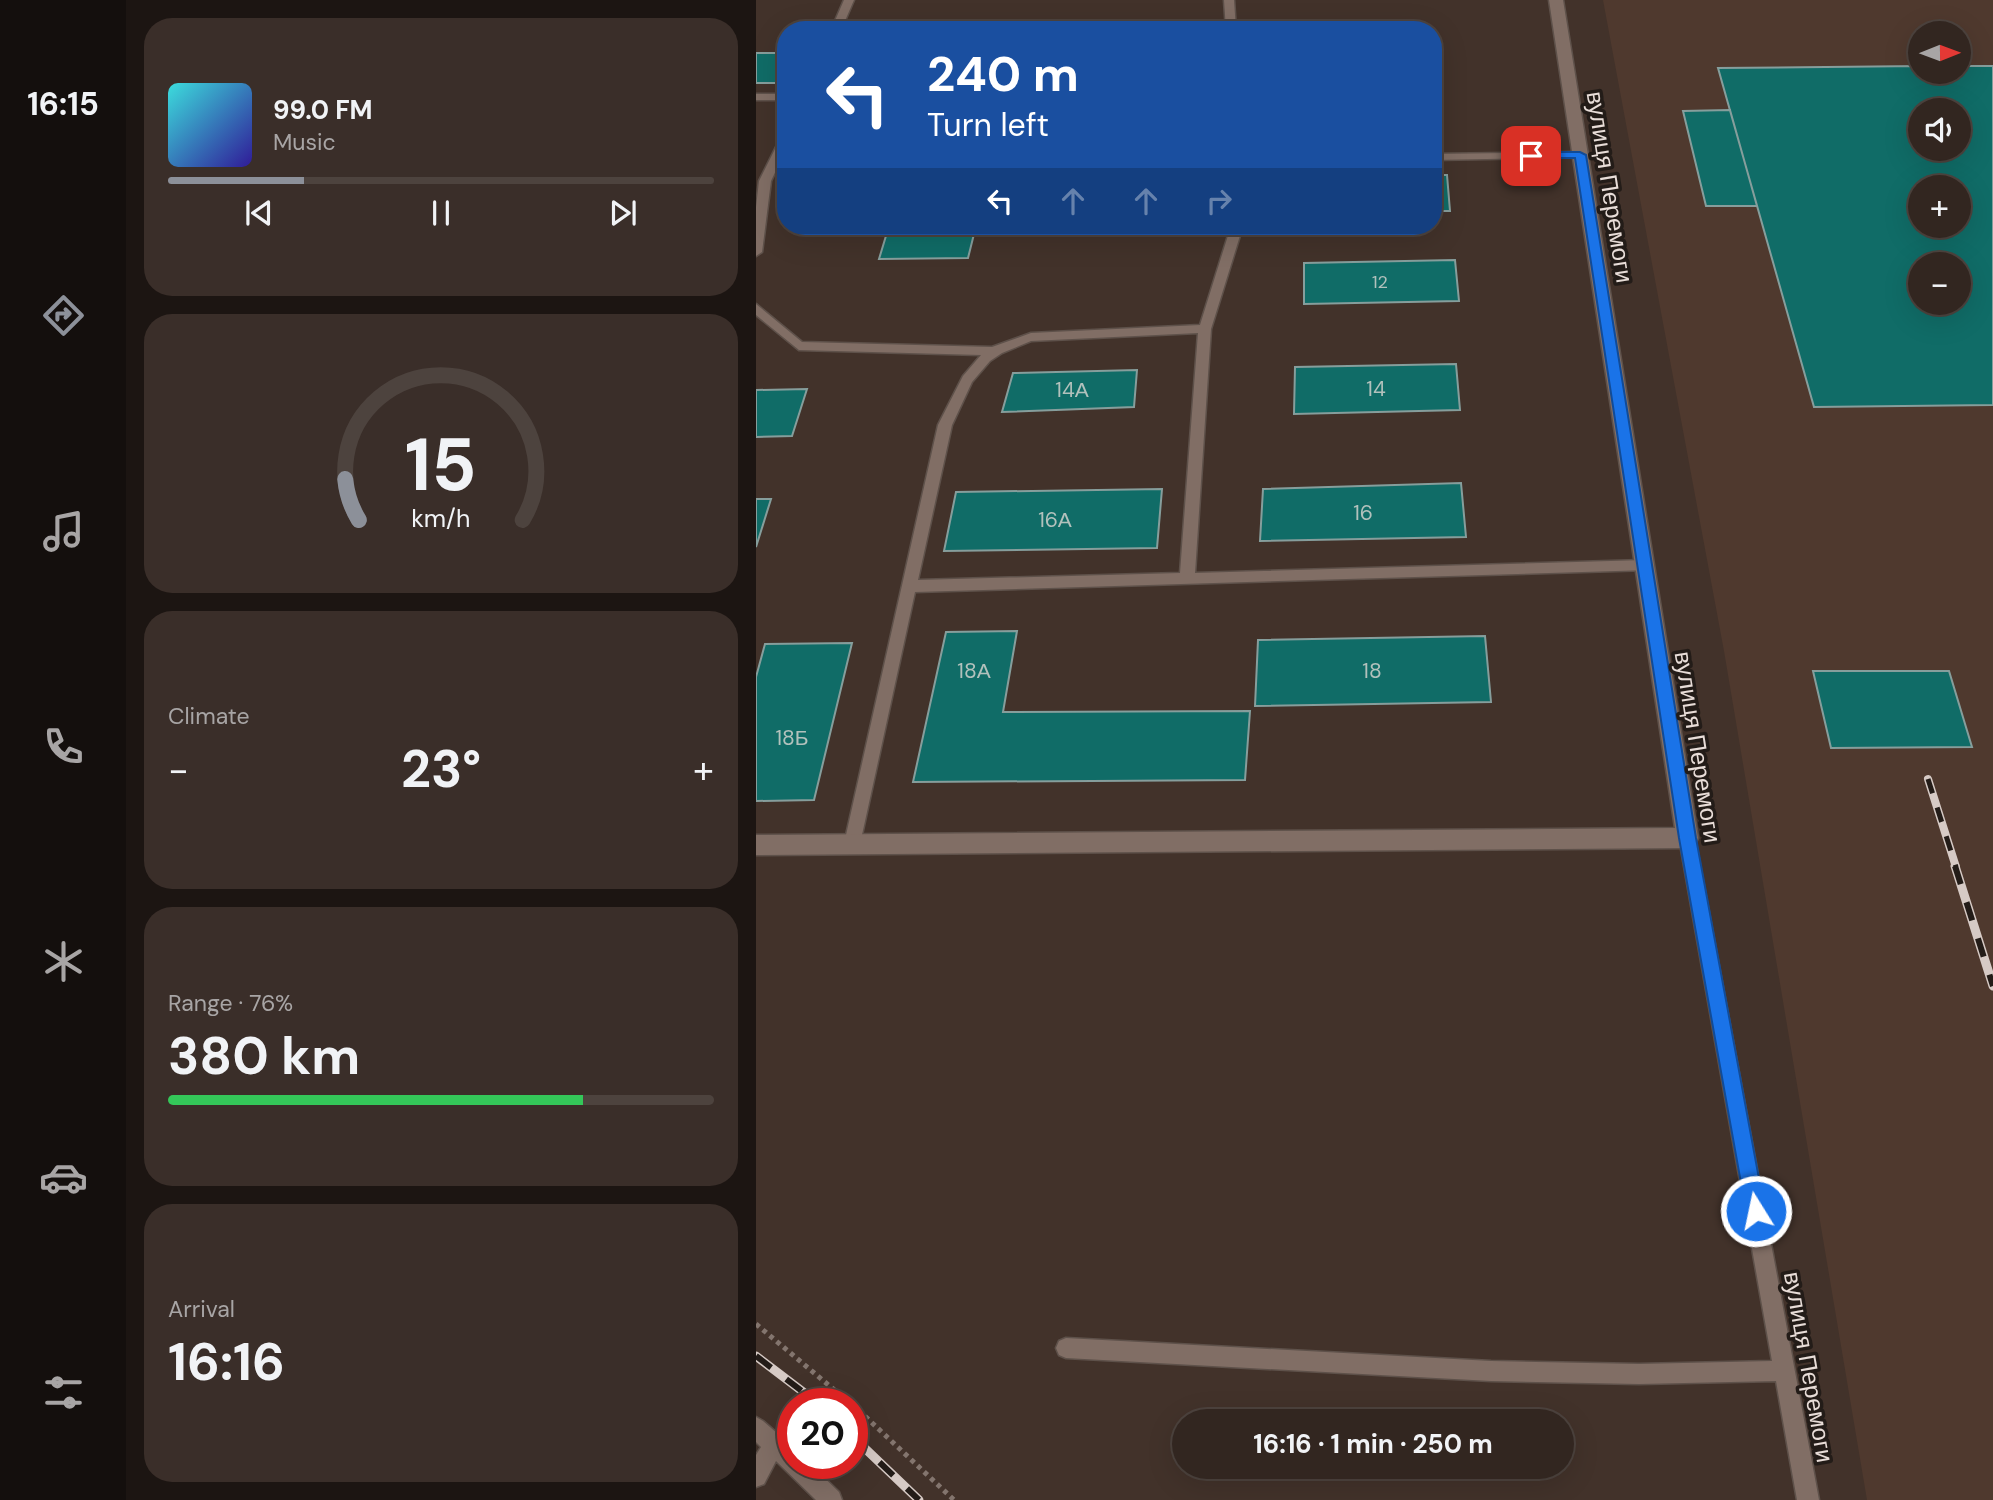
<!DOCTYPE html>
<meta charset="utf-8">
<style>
body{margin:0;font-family:"DM Sans",sans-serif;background:#3a2e29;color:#f1f3f6;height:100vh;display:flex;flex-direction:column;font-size:26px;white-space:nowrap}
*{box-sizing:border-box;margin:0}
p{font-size:23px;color:#a8a5a5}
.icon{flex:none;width:38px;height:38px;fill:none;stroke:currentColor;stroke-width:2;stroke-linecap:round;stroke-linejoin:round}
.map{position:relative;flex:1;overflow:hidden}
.side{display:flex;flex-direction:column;gap:18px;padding:18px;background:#1c1512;width:630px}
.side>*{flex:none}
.hud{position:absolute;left:21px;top:21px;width:665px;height:214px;border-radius:28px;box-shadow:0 7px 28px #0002,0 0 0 2px #4d433e;background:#1a4fa0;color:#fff;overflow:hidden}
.needle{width:46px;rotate:89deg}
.buttons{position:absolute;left:1152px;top:21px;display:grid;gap:14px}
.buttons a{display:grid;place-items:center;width:63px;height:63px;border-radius:50%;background:#322620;box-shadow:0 7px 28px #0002,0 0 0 2px #4d433e;font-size:35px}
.speed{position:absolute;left:21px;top:1388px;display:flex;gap:14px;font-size:35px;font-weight:700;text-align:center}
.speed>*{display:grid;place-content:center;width:91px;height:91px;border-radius:50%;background:#322620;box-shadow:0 7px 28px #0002,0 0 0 2px #4d433e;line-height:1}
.speed .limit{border:10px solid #d22;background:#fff;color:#111}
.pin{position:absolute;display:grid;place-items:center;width:60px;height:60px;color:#fff;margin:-30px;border-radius:14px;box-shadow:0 4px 10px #0006}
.me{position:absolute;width:77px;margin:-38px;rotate:350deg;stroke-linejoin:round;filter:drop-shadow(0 0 5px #0008)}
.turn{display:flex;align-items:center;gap:24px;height:147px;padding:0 35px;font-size:32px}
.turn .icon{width:91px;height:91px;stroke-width:2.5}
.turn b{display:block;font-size:49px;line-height:60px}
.lanes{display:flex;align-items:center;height:66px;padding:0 35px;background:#0003;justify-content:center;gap:35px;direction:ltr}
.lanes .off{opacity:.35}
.big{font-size:52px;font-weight:700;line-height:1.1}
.side .card{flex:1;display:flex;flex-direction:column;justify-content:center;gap:10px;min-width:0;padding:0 24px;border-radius:28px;background:#3a2e29}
.side .dial{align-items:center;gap:0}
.dial svg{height:182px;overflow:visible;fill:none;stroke:#4d433e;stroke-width:7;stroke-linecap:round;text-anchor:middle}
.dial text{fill:#f1f3f6;stroke:none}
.song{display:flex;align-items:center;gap:21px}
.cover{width:84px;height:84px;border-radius:10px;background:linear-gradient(135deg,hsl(180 70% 55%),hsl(250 70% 35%))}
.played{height:7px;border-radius:4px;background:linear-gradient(90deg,#8c9099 25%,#4d433e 25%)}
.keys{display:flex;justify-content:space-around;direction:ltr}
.heat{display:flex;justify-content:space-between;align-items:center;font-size:38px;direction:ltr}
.charge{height:10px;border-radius:5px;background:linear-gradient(90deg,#34c759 76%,#4d433e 0)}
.trip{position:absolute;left:416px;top:1409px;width:402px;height:70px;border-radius:35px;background:#322620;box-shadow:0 7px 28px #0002,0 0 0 2px #4d433e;font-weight:700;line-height:70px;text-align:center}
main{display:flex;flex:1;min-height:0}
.tabs{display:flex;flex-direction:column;width:126px;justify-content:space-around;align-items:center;background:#140f0d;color:#a8a5a5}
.tabs .icon{width:49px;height:49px}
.tabs .selected{color:#8c9099}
.tabs b{font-size:32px;color:#f1f3f6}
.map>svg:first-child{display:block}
</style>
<main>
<nav class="tabs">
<b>16:15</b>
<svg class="icon selected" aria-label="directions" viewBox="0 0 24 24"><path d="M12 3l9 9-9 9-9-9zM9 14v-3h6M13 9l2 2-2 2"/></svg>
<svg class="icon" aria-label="music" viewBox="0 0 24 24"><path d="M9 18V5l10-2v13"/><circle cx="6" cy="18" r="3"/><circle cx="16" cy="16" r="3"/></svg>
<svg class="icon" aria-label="phone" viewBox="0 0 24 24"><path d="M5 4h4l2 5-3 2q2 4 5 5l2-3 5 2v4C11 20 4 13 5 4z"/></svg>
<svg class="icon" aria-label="climate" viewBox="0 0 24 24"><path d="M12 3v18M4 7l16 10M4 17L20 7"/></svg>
<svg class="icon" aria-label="car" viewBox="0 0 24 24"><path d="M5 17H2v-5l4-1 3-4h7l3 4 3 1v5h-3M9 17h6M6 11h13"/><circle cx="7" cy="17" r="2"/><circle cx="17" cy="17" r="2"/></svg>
<svg class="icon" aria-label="filters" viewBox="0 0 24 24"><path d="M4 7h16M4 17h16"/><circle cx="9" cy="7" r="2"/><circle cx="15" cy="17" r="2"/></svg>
</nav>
<section class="side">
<div class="card">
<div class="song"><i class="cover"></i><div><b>99.0 FM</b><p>Music</p></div></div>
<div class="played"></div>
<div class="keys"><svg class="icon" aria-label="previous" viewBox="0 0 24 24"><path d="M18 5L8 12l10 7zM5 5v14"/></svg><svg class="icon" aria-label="pause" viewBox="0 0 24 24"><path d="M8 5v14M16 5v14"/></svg><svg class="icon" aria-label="next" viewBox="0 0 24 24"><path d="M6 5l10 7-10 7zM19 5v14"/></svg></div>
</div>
<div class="card dial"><svg viewBox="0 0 100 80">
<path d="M14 69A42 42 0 1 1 86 69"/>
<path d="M14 69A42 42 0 0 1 8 51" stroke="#8c9099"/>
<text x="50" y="56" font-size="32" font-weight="700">15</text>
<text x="50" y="72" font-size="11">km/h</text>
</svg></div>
<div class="card"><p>Climate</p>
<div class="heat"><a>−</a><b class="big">23°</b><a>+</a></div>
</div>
<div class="card"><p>Range · 76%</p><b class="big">380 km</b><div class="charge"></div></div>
<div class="card"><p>Arrival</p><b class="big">16:16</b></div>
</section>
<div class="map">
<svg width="1237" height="1500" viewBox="0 0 1237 1500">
<rect width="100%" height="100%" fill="#42322a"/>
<path fill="#4f392e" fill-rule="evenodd" d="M847 0H1237V1500H1111L968 651ZM1164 33H1202V72H1164ZM1164 110H1202V149H1164ZM1164 187H1202V226H1164ZM1164 264H1202V303H1164Z"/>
<path fill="#106c67" stroke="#869e9c" stroke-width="2" fill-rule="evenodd" d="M0 53H30V71L25 83H0Z
M677 56H679L684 114 677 115Z
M1164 66V72H1202V66H1237V405L1058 407 962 68ZM1164 110H1202V149H1164ZM1164 187H1202V226H1164ZM1164 264H1202V303H1164Z
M974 110 1001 206H950L927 111Z
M677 175H691L694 211H677Z
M133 226H220L212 258 123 259Z
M699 260 703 301 548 304V263Z
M700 364 704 410 538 414 539 367Z
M381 370 378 407 246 412 257 373Z
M51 389 36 436 0 437V390Z
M705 483 710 537 504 541 507 489Z
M406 489 401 548 188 551 200 492Z
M0 499H15L0 547Z
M261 631 247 712 494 711 489 780 157 782 190 632Z
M729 636 735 702 499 706 502 640Z
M96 643 58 800 0 801V677L9 644Z
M1057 671H1193L1216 747 1075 748Z"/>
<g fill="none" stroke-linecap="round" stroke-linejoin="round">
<defs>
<path id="service" d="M88 0H98L85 30H75Z
M468 0H478L480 30H470Z
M0 94H30V100H0Z
M30 134V149L15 181 6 252 0 256V207L3 181 25 137Z
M824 152 828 153V157L677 160V154Z
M475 226H487L455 329 439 573 889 560 894 562 896 566 894 570 159 592 104 844 102 849 96 851 90 849 88 844 182 425 207 376 225 355 43 350 0 315V304L46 342 236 347 275 333 444 325ZM442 333 424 573 162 580 196 425 216 382 234 361 246 353 275 341Z
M931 831 937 833 939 838 1063 1500H1041L1020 1381 883 1384 735 1381 310 1358 303 1355 300 1348 303 1341 310 1338 735 1361 883 1364 1016 1361 923 838 925 833Z
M0 1417 7 1421 37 1447V1463H53L83 1492 86 1500H60L20 1461 8 1484 0 1487V1455L5 1447 0 1442Z"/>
<path id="minor" d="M793 0H807L942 838 939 845 931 848 0 855V835L919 828Z"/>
</defs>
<use href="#service" stroke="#5e514a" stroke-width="3"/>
<use href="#minor" stroke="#5e514a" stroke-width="3"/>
<path stroke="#83756e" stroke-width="5" stroke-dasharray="4.5 4.5" stroke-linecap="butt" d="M0 1324 95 1404
M96 1404 198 1500"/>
<use href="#service" fill="#816e65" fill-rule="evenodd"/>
<use href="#minor" fill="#816e65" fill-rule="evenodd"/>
<defs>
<path id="rail-far1" d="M1172 779 1200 867"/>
<path id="rail" d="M1199 866 1237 986
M0 1356 63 1404
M96 1436 163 1500"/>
</defs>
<use href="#rail-far1" stroke="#d6cac5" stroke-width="8"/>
<use href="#rail" stroke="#d6cac5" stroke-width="9"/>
<use href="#rail-far1" stroke="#231c18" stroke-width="5" stroke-dasharray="15" stroke-linecap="butt"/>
<use href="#rail" stroke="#231c18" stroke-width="6" stroke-dasharray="19" stroke-linecap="butt"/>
</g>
<path fill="#1a73e8" stroke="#114b97" stroke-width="2" d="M775 152H824L830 155 940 838 1009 1211 1007 1218 1000 1221 993 1218 990 1211 923 838 819 158H771L770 156Z"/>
<g text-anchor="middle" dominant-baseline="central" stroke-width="7" stroke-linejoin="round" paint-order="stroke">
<g font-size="18" fill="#b2c1bc">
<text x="624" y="282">12</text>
</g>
<g font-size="21" fill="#b2c1bc">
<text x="620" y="389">14</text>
<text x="316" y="390">14А</text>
<text x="607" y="513">16</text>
<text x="299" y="520">16А</text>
<text x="218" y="671">18А</text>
<text x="616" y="671">18</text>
<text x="36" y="738">18Б</text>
</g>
<g font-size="24" fill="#e8ddd8" stroke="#231c18">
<text transform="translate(854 187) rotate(81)">вулиця Перемоги</text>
<text transform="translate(942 747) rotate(81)">вулиця Перемоги</text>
<text transform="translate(1053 1367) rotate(80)">вулиця Перемоги</text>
</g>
</g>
</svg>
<div class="buttons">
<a><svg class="needle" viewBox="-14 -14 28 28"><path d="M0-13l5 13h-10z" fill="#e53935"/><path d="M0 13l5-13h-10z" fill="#a8a5a5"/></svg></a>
<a><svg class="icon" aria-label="sound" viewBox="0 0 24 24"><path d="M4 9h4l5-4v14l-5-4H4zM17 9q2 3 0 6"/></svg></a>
<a>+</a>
<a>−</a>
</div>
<div class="speed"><div class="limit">20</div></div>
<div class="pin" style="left:775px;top:156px;background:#d93025"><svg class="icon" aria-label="arrive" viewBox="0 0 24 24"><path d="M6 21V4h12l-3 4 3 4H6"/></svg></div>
<svg class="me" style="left:1000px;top:1211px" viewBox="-20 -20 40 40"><circle r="17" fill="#1a73e8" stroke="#fff" stroke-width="3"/><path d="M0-11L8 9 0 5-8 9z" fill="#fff"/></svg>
<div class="trip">16:16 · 1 min · 250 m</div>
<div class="hud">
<div class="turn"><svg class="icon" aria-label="left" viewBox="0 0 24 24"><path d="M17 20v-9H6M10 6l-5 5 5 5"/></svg><div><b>240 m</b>Turn left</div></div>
<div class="lanes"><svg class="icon" aria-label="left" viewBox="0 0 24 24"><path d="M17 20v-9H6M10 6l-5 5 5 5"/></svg><svg class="icon off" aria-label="ahead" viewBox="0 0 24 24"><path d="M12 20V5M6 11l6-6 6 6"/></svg><svg class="icon off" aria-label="ahead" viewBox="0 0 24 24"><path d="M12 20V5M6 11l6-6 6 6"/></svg><svg class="icon off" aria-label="right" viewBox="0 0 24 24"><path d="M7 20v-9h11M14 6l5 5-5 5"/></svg></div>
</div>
</div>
</main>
